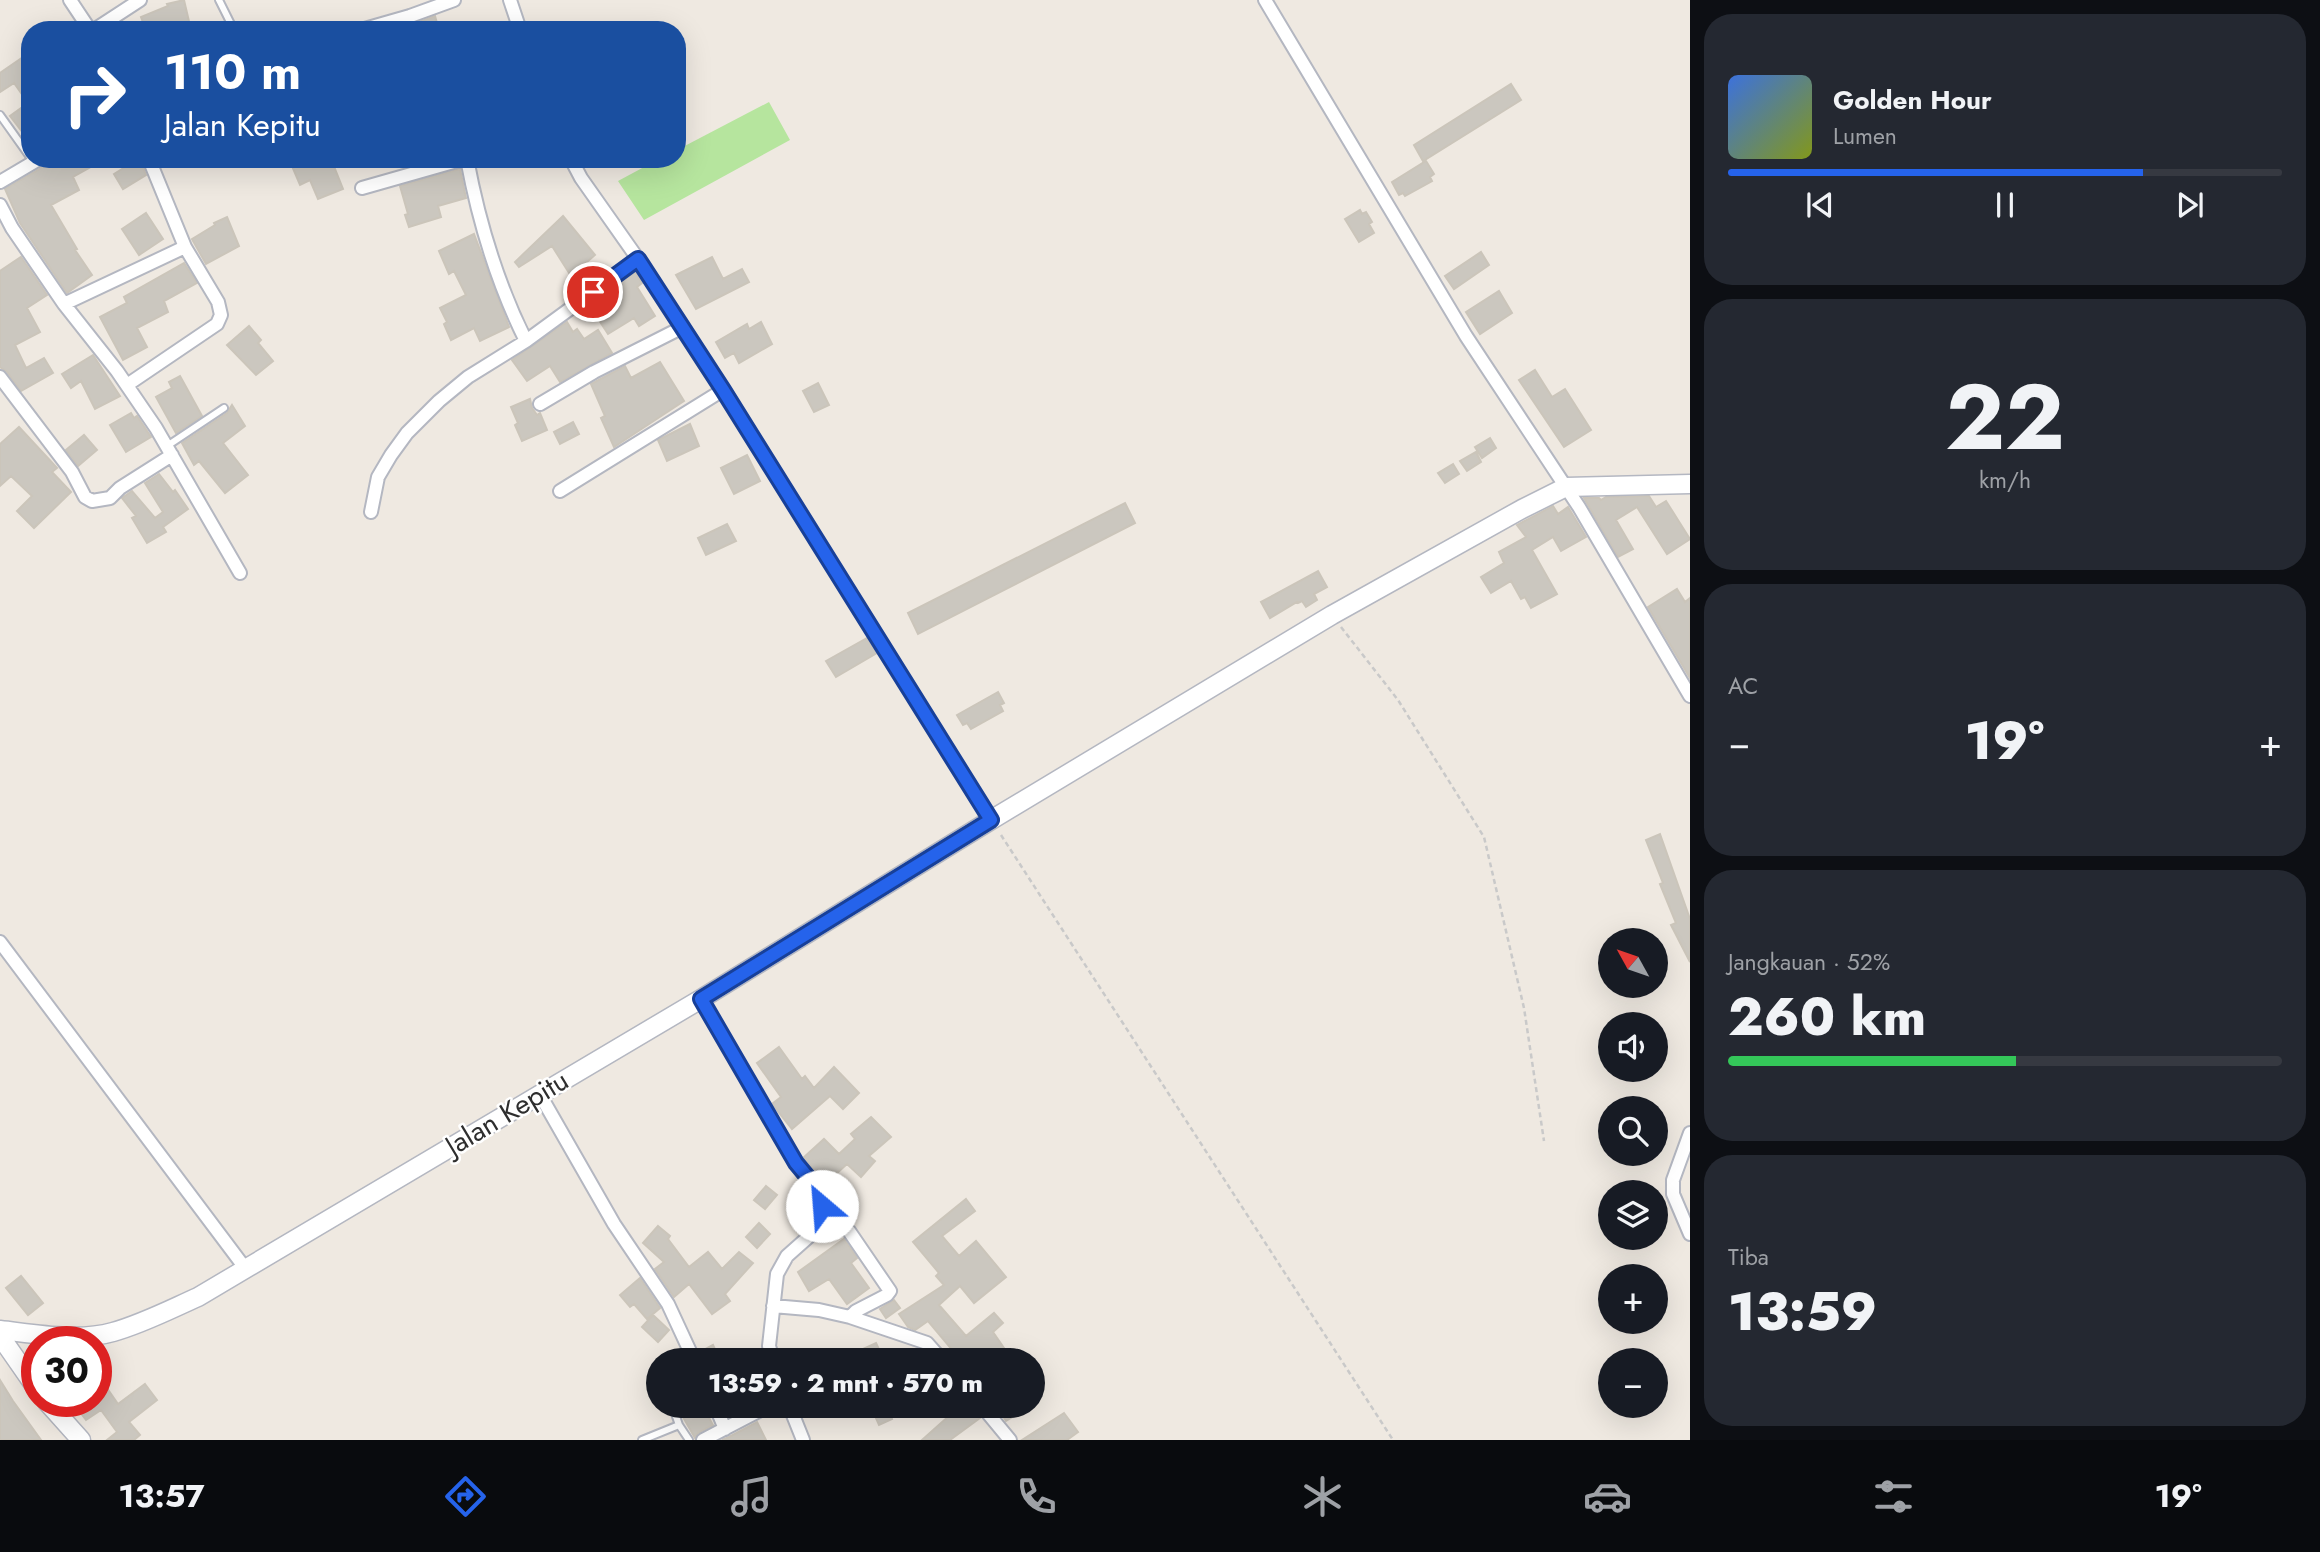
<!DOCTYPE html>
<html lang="id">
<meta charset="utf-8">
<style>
body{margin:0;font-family:Jost,sans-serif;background:#242831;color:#f1f3f6;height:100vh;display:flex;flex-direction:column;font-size:26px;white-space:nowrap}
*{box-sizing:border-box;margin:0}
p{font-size:23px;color:#9ea1a6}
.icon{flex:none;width:38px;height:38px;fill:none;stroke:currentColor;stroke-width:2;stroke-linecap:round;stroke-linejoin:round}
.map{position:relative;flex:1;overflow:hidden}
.details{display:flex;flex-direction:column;gap:14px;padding:14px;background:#0d0f14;width:630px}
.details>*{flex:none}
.guide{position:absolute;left:21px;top:21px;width:665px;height:147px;border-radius:28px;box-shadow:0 7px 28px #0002;background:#1a4fa0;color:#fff;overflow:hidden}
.needle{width:46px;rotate:310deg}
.fabs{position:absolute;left:1598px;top:928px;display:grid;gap:14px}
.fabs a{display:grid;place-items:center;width:70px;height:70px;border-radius:50%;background:#171b24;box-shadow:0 7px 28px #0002;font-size:35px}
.speed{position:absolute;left:21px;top:1326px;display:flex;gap:14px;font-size:35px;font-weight:700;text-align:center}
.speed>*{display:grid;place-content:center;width:91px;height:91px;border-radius:50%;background:#171b24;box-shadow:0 7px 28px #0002;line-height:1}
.speed .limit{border:10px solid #d22;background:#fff;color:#111}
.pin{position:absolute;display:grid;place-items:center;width:60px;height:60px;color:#fff;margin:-30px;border:4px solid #fff;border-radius:50%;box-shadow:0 2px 7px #0007}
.me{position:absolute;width:77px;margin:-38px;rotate:333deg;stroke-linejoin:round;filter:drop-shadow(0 0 5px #0008)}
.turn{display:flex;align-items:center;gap:24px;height:147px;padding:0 28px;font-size:32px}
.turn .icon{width:91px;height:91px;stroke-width:2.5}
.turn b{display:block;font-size:49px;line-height:60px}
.big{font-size:52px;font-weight:800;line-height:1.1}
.details .widget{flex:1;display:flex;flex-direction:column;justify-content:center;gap:10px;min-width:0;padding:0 24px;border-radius:28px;background:#242831}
.details .dial{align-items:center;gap:0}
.dial b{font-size:91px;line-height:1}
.song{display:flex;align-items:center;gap:21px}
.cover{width:84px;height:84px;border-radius:10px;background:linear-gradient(135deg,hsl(220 70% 55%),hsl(70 70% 35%))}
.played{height:7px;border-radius:4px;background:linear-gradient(90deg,#2563eb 75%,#363941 75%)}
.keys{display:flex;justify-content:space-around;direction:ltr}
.heat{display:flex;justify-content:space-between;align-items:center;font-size:38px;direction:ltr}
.charge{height:10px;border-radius:5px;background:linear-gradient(90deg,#34c759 52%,#363941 0)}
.trip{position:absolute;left:646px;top:1348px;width:399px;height:70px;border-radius:35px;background:#171b24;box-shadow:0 7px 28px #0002;font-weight:800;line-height:70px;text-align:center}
.dock{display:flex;height:112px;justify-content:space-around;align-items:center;background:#090b0e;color:#9ea1a6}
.dock .icon{width:49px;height:49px}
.dock .current{color:#2563eb}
.dock b{font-size:32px;color:#f1f3f6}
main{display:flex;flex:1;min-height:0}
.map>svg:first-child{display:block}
</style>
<main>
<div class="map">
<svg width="1690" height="1440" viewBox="0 0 1690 1440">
<rect width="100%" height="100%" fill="#efe9e1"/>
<path fill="#b6e59e" d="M769 102 790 140 644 220 618 181 659 159H677V150Z"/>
<path fill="#cbc7bf" stroke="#cbc5ba" stroke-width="2" d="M184 0 191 30H179L178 26 168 30H146L141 17 168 6 167 4Z
M435 16 439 30H418L416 23Z
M23 57 30 66V142L10 116 28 103 14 83 0 92V73Z
M1511 84 1521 100 1423 161 1414 145Z
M51 159H105L73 177 79 190 51 205 77 249 75 250 92 275 67 293 20 223 5 189 43 167Z
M138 159H140L146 175 123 189 114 174Z
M289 159H331L343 189 318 199 310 180 300 185Z
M1426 161 1434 174 1430 177 1432 181 1405 196 1403 193 1399 195 1392 182Z
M460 169 466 198 438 206 441 217 409 227 405 215 408 214 400 186Z
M1360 210 1362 214 1366 212 1372 222 1369 224 1374 233 1359 242 1345 219Z
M146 213 163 239 139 255 122 229Z
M563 216 595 255 571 276 552 246 519 267 515 262Z
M227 217 239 246 206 264 192 239 215 225 214 223Z
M474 234 509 327 480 341 474 328 451 340 444 324 447 322 440 308 466 295 454 271 449 274 439 251Z
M1481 252 1489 265 1454 289 1445 276Z
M21 257 47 295 27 308 40 332 15 345 26 368 44 358 53 373 21 391 7 372 0 367V271Z
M712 257 723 279 742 269 749 282 696 309 676 275Z
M184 263 197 283 164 301 168 312 137 328 147 347 123 360 100 317 127 303 124 297Z
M635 272 642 283 637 287 655 316 639 326 634 318 608 334 589 305Z
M1499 291 1512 313 1480 334 1466 312Z
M567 322 573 332 577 329 584 339 598 330 612 353 560 382 550 366 527 381 512 360Z
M761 322 772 344 739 363 734 353 725 358 716 342 747 324 749 329Z
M249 326 261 340 258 343 273 361 256 375 227 345Z
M93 355 120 396 95 409 81 381 71 388 62 374Z
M660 362 684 401 614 447 601 418 605 416 591 384 625 366 631 378Z
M1535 370 1552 397 1565 389 1591 430 1564 447 1519 380Z
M180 376 202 416 176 433 156 397 172 388 169 382Z
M818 383 829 405 814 412 803 391Z
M530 399 532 408 537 415 540 413 547 430 522 441 515 425 518 423 511 407Z
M232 405 245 426 223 443 248 475 225 493 199 461 194 465 182 443 227 413Z
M131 413 134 418 137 416 151 437 126 452 110 425Z
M573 422 579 434 560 444 554 432Z
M690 424 699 446 667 461 658 440Z
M19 427 57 468 52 472 71 492 34 528 17 511 32 496 11 476 0 486V444Z
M84 435 97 450 78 466 66 450Z
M1490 438 1496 448 1482 458 1475 447Z
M1476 452 1481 462 1467 471 1460 461Z
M747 455 760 481 734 494 721 468Z
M1453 464 1459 474 1445 483 1438 473Z
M159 474 173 492 175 490 188 509 163 527 166 532 147 543 132 518 136 516 122 498 132 491 155 518 163 512 145 483Z
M1649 496 1656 507 1666 501 1690 539 1667 554 1637 507 1616 520 1633 549 1618 557 1584 498H1599L1601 500 1606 497Z
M1125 503 1135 523 918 634 908 613Z
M1553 506 1558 514 1568 507 1586 537 1561 551 1553 537 1532 550 1557 594 1531 608 1525 597 1521 599 1511 581 1491 593 1481 577 1504 563 1499 552 1526 537 1517 525Z
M727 524 736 541 706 555 698 538Z
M1318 571 1327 587 1314 594 1317 600 1306 607 1302 601 1298 603 1297 602 1270 618 1261 602Z
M1677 589 1685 602 1690 598V678L1648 607Z
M867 638 877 653 836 677 826 661Z
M998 692 1004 703 1000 705 1003 711 971 729 967 723 963 725 957 715Z
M1660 834 1690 919V962L1671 925 1676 923 1660 884 1663 883 1646 840Z
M779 1047 802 1079 805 1076 814 1088 834 1067 859 1093 843 1109 830 1096 792 1129 772 1104 781 1097 757 1063Z
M871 1117 891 1137 869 1156 875 1161 861 1177 847 1164 826 1183 803 1158 824 1139 839 1154 855 1139 851 1134Z
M766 1186 777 1195 765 1209 754 1200Z
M966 1199 975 1211 942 1236 959 1256 976 1241 1006 1277 974 1303 960 1286 939 1305 966 1336 994 1313 1003 1323 993 1332 1006 1351 993 1360H951L949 1356 954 1352 928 1321 915 1330 908 1327 899 1314 944 1285 936 1276 939 1273 913 1242Z
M759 1223 770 1234 757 1248 746 1237Z
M658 1226 670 1236 668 1239 689 1267 708 1252 722 1269 739 1252 753 1263 725 1294 730 1301 712 1314 689 1284 674 1297 655 1269 664 1262 643 1243Z
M844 1239 857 1258 851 1263 869 1288 847 1304 829 1279 809 1291 798 1272Z
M21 1276 43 1303 28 1315 6 1288Z
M640 1278 660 1308 647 1319 634 1304 630 1307 620 1295Z
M894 1300 900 1308 886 1318 880 1309Z
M653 1315 669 1330 658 1342 642 1327Z
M876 1343 884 1360H839Z
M713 1345 720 1360H703L700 1352Z
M0 1380 13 1401 41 1440H0Z
M145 1384 157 1400 129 1422 140 1435 134 1440H107L117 1432 101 1410 86 1420 77 1408 86 1402H96V1395L107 1388 118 1404Z
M681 1405H702L713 1425 698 1433 695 1438 683 1417 687 1414Z
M880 1405H886L892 1419 879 1425 872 1409Z
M957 1405H972L980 1418 950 1440H922L950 1415 947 1412Z
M996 1405H1032L1006 1421Z
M1064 1413 1078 1432 1067 1440H1022Z
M757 1422 766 1440H722L729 1437Z"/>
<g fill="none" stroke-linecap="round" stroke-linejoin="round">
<defs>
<path id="lane" d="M219 0 234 30
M0 115 30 157
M167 446 224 408
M672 1405 679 1425 689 1440
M642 1440 679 1425"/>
<path id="street" d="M70 0 90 30
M510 0 520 30
M1265 0 1466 336 1579 507 1690 696
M94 30 140 0
M361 30 410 16 454 0
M467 159C479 223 497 283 526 341
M571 159 581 178 638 259 723 390 991 820
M0 182 39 159
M362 188 464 159
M0 205 12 228 64 304 185 247 149 159
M64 304 117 371 156 428 240 573
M0 377 72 472 85 497 92 501 110 498 120 488 172 455
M127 385 217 324 221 315 218 302 185 247
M540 404 594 372 681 328
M560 491 723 390
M371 512 378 477 391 455 407 433 439 401 468 377 526 341 638 259
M0 942 245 1268
M701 999 796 1163 820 1192 822 1206 814 1232 787 1256 777 1274 769 1346 773 1360
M539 1093 614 1224 668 1304 694 1360
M1690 1133 1673 1180V1194L1690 1234
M849 1231 890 1291 887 1295 856 1311 850 1317
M773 1306 819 1310 850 1317 927 1343 942 1360
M715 1405 725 1429
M789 1405 803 1440
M981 1405 1010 1440
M703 1440 770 1405"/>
<path id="secondary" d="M0 1330C36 1334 78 1342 113 1332 142 1324 171 1309 198 1297L701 999 991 820 1332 615 1522 509 1566 487 1690 484
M0 1336 37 1389
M47 1402 81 1440"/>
</defs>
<use href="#lane" stroke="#b4b7c1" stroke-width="10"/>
<use href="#street" stroke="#b4b7c1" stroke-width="16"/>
<use href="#secondary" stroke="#b4b7c1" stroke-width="21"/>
<path stroke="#c9c9c9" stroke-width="2.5" stroke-dasharray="5 3.5" stroke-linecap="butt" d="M1341 627 1398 700 1484 837 1524 1008 1544 1141
M1001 835 1393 1440"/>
<use href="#lane" stroke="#fff" stroke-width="6"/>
<use href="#street" stroke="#fff" stroke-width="12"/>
<use href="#secondary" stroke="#fff" stroke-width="18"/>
</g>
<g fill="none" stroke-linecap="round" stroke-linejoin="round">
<defs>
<path id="route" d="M593 292 638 259 723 390 991 820 701 999 796 1163 820 1192 822 1206"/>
</defs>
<use href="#route" stroke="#184099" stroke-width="18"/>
<use href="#route" stroke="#2563eb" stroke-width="12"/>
</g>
<g text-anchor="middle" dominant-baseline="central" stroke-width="5" stroke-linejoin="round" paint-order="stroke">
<g font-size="28" fill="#2e2e2e" stroke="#fff">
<text transform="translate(507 1113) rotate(-31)">Jalan Kepitu</text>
</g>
</g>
</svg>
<div class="fabs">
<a><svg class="needle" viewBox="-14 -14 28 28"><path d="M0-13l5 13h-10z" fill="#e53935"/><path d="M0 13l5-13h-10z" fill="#9ea1a6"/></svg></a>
<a><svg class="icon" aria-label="sound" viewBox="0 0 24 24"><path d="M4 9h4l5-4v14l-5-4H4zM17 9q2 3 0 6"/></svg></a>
<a><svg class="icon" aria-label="search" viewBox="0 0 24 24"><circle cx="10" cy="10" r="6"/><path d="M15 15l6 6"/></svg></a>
<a><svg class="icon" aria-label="layers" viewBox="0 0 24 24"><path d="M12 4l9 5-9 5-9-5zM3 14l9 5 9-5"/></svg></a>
<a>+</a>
<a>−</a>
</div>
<div class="speed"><div class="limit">30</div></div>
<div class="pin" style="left:593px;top:292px;background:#d93025"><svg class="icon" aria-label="arrive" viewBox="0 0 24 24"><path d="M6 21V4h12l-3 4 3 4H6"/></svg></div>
<svg class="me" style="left:822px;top:1206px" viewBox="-20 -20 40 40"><circle r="19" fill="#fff"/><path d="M0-13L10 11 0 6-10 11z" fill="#2563eb"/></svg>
<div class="trip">13:59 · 2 mnt · 570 m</div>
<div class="guide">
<div class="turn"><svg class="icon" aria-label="right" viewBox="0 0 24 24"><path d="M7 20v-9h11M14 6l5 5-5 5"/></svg><div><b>110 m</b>Jalan Kepitu</div></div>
</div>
</div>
<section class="details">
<div class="widget">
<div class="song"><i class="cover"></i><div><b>Golden Hour</b><p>Lumen</p></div></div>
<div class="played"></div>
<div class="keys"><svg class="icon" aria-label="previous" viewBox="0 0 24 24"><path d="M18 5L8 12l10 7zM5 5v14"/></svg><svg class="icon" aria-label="pause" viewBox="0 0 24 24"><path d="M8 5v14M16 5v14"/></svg><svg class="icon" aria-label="next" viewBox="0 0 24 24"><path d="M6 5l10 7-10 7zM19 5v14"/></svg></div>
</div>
<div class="widget dial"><b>22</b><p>km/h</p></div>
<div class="widget"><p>AC</p>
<div class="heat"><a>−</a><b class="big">19°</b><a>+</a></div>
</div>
<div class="widget"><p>Jangkauan · 52%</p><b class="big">260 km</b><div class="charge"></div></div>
<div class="widget"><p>Tiba</p><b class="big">13:59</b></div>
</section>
</main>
<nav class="dock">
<b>13:57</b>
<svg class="icon current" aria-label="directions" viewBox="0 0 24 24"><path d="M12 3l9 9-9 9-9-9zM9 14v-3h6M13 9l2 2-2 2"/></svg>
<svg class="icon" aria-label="music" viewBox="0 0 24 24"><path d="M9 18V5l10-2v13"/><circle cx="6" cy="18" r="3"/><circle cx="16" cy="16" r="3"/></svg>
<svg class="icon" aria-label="phone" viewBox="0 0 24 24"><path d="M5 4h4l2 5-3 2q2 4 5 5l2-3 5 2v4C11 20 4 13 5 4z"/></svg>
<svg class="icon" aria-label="climate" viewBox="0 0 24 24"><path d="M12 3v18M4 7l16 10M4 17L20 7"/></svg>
<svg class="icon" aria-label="car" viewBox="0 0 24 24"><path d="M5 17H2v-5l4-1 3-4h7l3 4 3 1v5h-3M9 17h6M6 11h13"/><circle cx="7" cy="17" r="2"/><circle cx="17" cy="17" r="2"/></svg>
<svg class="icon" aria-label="filters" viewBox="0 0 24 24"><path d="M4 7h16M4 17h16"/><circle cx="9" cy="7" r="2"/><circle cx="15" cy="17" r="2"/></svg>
<b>19°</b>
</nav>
